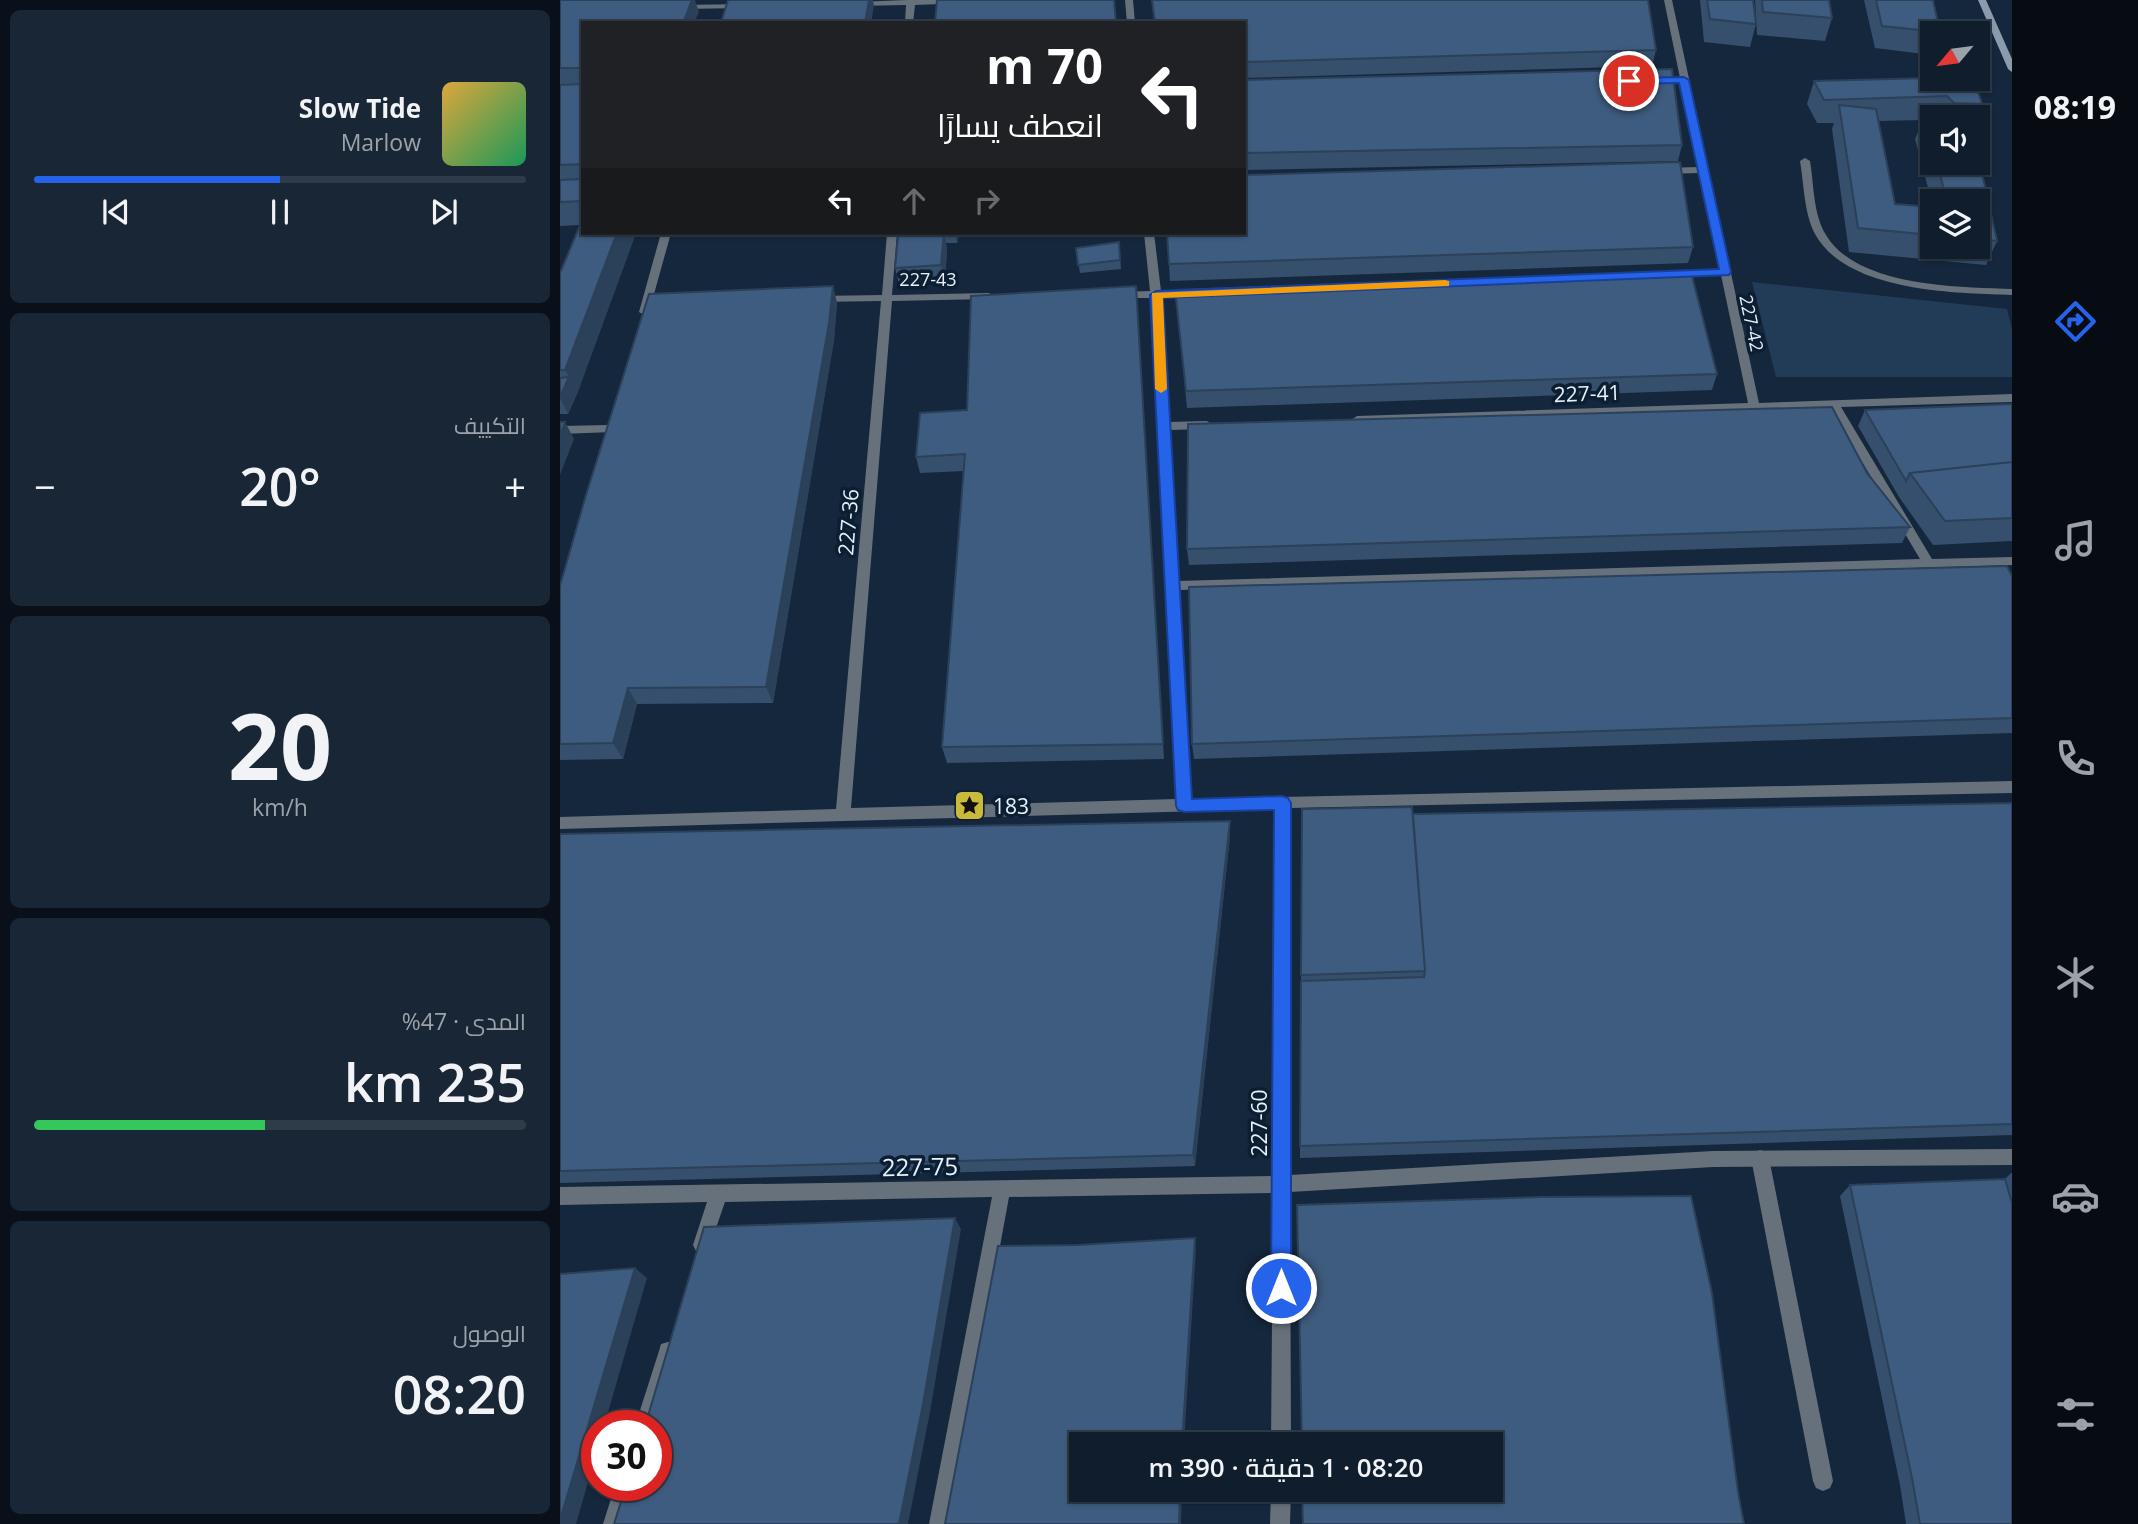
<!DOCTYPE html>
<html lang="ar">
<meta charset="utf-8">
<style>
body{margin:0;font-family:"Open Sans",Cairo,sans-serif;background:#192635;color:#f1f3f6;direction:rtl;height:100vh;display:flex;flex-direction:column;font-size:26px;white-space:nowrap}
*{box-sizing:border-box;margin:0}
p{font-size:23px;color:#9ca2aa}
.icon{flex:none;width:38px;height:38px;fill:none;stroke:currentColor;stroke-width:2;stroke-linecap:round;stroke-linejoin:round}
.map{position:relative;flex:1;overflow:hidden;direction:ltr}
.panel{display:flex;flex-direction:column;gap:10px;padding:10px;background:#091019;width:560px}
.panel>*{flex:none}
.hud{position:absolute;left:21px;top:21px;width:665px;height:214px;border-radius:0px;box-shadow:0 2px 5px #0004,0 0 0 2px #303b49;direction:rtl;background:#202124;color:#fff;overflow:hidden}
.needle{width:46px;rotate:241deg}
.buttons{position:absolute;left:1360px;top:21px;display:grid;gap:14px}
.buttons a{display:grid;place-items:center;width:70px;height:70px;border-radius:0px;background:#101d2d;box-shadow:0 2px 5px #0004,0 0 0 2px #303b49;font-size:35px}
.speed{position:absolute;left:21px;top:1410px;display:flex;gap:14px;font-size:35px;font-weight:700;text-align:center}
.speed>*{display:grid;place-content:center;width:91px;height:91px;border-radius:50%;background:#101d2d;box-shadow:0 2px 5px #0004,0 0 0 2px #303b49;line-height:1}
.speed .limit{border:10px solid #d22;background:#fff;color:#111}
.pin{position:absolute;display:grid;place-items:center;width:60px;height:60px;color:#fff;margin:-30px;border:4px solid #fff;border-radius:50%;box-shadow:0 2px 7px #0007}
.me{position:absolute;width:77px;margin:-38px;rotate:0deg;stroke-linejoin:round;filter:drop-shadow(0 0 5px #0008)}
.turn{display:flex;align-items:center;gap:24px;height:147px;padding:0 28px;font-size:32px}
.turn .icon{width:91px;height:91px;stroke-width:2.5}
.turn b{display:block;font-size:49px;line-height:60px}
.lanes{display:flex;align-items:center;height:66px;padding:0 28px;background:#0003;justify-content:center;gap:35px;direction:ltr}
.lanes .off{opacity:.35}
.big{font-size:52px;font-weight:600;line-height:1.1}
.panel .card{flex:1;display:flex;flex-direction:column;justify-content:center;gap:10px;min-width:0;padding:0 24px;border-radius:10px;background:#192635}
.panel .dial{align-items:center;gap:0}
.dial b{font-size:91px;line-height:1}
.song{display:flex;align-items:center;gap:21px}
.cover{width:84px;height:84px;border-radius:10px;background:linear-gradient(135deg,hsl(40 70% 55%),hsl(150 70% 35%))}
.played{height:7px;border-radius:4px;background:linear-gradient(90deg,#2563eb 50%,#303b49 50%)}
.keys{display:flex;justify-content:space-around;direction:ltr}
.heat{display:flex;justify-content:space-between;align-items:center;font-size:38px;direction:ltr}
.charge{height:10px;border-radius:5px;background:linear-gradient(90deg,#34c759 47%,#303b49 0)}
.trip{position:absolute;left:509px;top:1432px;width:434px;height:70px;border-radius:0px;background:#101d2d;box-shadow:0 2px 5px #0004,0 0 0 2px #303b49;font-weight:600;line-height:70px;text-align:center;direction:rtl}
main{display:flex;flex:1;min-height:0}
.dock{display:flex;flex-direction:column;width:126px;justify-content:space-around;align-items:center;background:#060c12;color:#9ca2aa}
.dock .icon{width:49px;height:49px}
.dock .current{color:#2563eb}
.dock b{font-size:32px;color:#f1f3f6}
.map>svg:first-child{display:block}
</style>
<main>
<nav class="dock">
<b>08:19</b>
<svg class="icon current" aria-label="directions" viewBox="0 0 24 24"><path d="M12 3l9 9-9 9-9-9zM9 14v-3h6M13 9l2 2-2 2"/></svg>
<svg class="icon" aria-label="music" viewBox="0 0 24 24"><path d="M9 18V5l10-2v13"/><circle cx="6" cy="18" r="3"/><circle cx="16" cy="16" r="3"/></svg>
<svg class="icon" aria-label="phone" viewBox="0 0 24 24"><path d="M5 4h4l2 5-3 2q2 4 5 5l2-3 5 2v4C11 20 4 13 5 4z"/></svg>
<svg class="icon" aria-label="climate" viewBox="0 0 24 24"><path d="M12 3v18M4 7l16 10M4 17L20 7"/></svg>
<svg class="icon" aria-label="car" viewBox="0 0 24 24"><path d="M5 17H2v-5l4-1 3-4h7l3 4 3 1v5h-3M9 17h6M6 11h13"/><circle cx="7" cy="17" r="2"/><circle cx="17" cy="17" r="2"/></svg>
<svg class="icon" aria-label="filters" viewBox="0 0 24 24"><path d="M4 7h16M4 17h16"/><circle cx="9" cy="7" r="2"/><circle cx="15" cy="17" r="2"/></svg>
</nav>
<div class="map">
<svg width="1452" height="1524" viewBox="0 0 1452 1524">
<rect width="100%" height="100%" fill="#15273c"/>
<path fill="#223c58" d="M1192 282 1447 309 1452 329V377H1216Z"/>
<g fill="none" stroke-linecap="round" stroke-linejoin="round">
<path fill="#67717c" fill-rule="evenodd" d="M1245 158 1250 161C1254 184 1253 214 1266 235 1297 287 1399 287 1452 289V295C1395 293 1287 292 1255 234 1244 213 1244 184 1240 161Z
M1200 1150 1206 1152 1209 1158 1273 1481 1270 1488 1263 1491 1256 1488 1253 1481 1191 1158 1194 1152Z"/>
<path fill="#67717c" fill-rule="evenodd" d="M347 0H437L433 2 355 5 353 23H345L346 5 295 6 291 4 295 2Z
M565 0H573L575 23H567Z
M1104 0H1112L1199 403 1452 394V402L1281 407 1372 559 1452 557V565L619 590 631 799 1452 781V793L729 808 730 1175 1153 1151 1452 1149V1165L1153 1167 730 1192 731 1444H711L713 1193 449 1197 389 1524H369L432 1197 165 1202 148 1251 142 1254 136 1251 133 1245 147 1202 0 1205V1187L713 1176 715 809 0 829V817L276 809 321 301 257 302 252 299 257 296 322 295 327 233H337L332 295 429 293 434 296 429 299 332 301 291 808 617 799 591 298H558L553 295 558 292 590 291 584 233H594L601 291H632L637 294 632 297 601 298 609 422 647 421 653 425 647 429 609 430 618 581 1360 559 1270 408 797 424 791 420 797 416 1188 403 1161 275 1114 277 1109 274 1114 271 1160 269 1140 173 1102 174 1097 171 1102 168 1139 167 1121 83 1097 84 1093 81 1097 78H1120Z
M187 4V8H184L120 9 116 7 120 5Z
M101 233H111L89 312 84 315 79 312Z
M49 425 53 426V432L0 434V426Z
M108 1342 115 1344 117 1351 94 1426H75L99 1351 101 1344Z
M55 1486H75L63 1524H43Z
M711 1489H731L730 1524H710Z"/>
<path fill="#8b9bad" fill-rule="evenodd" d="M1418 0H1426L1452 59V72L1448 69Z"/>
</g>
<path fill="#354f6d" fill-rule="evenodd" d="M0 0 139 12 23 23V84H0Z
M592 0 1096 50 1092 66 684 78V23H594Z
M1140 0H1193L1196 24 1190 47 1144 42Z
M1195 0H1269L1272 18 1265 41 1197 35Z
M1304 0H1373L1380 32V33H1372V55L1315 48Z
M1372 78 1422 104 1417 117H1372V163H1418L1437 241 1426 265 1289 252 1272 129 1274 123H1257L1247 104 1254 81ZM1363 120 1355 139 1372 203V201H1418V247H1372V207L1335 204 1318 121Z
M684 80 1122 145 1118 161 684 170Z
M23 84V233H76L17 394 8 414H0V273L20 225 0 226V85Z
M338 233H400L397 243H386L387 250 385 281 339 284 335 268 339 236Z
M607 233 1133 247 1128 263 610 281Z
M559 242 561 269 520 273 516 248Z
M273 286 277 303 274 340 213 703 77 704 63 759 0 760V586Z
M577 303 604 759 387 763 382 747 404 471 360 473 356 457 407 410Z
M617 306 1157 374 1152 390 627 408Z
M1452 404V541L1373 545 1339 497 1298 426 1305 410Z
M1307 473 1350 527 1342 543 629 565 627 549Z
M1452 576V733L634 759 632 744Z
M1452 803V1135L740 1158 742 809 853 814Z
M670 821V836L635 1166 0 1183V834Z
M1451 1173H1452V1524H1346L1340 1485 1280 1196 1290 1185 1445 1179Z"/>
<path fill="#2b4059" d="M132 0H135L139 12 134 23H123Z
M309 0H313L314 6 311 23H305Z
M57 233H76L17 394 8 414 0 398 9 377 5 370Z
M384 233 387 250 385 281 381 265Z
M395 233H400L397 243Z
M273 286 277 303 274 340 213 703 206 687Z
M5 422 14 439 0 475V436Z
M68 688 77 704 63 759 53 743Z
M670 821V836L635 1166 633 1155Z
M395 1218 401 1229 370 1412 348 1524H339Z
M635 1238 636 1249 624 1444H622Z
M75 1268 87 1278 44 1426H37V1451L16 1524H0V1520Z
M620 1489H622L621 1524H619Z"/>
<path fill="#3e5c7f" stroke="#2b4059" stroke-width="2" d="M0 0H132L123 23H23V68H0Z
M168 0H309L305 23H161Z
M377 0H554L556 23H375Z
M592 0H1088L1096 50 684 62V23H595Z
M1147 0H1193L1196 24 1150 19Z
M1202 0H1269L1272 18 1203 12Z
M1316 0H1373L1380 32 1322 26Z
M1112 69 1122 145 684 153V80Z
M1372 78V79H1414L1422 104 1394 103 1387 96 1264 100 1254 81Z
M23 84V164L0 165V85Z
M1279 105 1316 109 1335 204 1372 207V235L1298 228Z
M1364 116 1383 117H1372V144Z
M1418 155 1437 241 1418 239V201H1387L1377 163H1418Z
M1120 162 1133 247 609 264 607 233H684V175Z
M23 179V201L0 202V180Z
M23 218V233H57L5 370H0V273Z
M384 233 381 265 335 268 338 236Z
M559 242 560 260 518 265 516 248Z
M1131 272 1157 374 626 391 615 290Z
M273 286 269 323 206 687 68 688 53 743 0 744V586L26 495 89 294Z
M576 286 603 744 382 747 405 454 356 457 360 413 407 410 411 296Z
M9 377 0 397V378Z
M1452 404V462L1350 473 1346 481 1305 410Z
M1272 407 1307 473 1350 527 627 549 628 424Z
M0 422H5L0 436Z
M1452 462V518L1385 521 1350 473Z
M1447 566 1452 576V718L632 744 629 587Z
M1452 803V1124L740 1146 741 981 864 977 865 971 853 814Z
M852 807 865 971 741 975 742 809Z
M670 821 633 1155 0 1171V834Z
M1445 1179 1452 1203V1524H1360L1352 1478 1290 1185Z
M1131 1196 1152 1293 1178 1492 1184 1524H743L742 1489H931V1444H742L737 1205 981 1197Z
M395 1218 363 1404 339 1524H54L66 1486H96V1426H85L144 1227Z
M635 1238 622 1444H522V1489H620L619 1524H385L438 1246 518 1245Z
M75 1268 0 1520V1274Z"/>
<path fill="#2563eb" stroke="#184099" stroke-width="2" d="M1124 77 1129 80 1171 272 1169 275 603 298 632 799 722 796 728 798 731 803V1288L728 1295 721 1298 714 1295 711 1288 714 810 624 812 618 810 616 806 590 295 596 291 1159 269 1119 83 1069 84 1064 81 1069 78Z"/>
<path fill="#f59e0b" d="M885 280 889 281V286L603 298 607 389 601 393 595 389 592 293Z"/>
<defs>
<symbol id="sight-square" viewBox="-11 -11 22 22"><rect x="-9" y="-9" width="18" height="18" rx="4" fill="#caba3a" stroke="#0b1e32"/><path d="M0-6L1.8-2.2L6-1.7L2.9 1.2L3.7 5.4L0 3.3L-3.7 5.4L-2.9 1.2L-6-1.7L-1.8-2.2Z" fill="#111"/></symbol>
</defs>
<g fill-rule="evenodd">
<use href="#sight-square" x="392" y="788" width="35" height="35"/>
</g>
<g text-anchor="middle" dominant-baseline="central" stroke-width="7" stroke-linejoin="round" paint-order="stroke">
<g font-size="18" fill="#e7f1fc" stroke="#0b1e32">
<text x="368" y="279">227-43</text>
<text transform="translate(1192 323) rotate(78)">227-42</text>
</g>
<g font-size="21" fill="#e7f1fc" stroke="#0b1e32">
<text transform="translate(1027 393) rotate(-2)">227-41</text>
<text transform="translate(288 522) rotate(-85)">227-36</text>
<text transform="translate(699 1123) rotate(-90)">227-60</text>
</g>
<g font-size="21" fill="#e7f1fc" stroke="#0b1e32" text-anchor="start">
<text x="433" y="806">183</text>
</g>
<g font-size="24" fill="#e7f1fc" stroke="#0b1e32">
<text transform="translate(360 1166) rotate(-1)">227-75</text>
</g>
</g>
</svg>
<div class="buttons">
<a><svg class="needle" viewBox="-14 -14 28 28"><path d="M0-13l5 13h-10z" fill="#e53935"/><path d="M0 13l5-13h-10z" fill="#9ca2aa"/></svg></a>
<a><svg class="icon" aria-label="sound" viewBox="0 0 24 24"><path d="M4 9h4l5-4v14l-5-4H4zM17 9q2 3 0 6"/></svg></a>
<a><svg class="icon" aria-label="layers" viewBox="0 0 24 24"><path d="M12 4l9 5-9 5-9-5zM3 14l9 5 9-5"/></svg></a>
</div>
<div class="speed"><div class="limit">30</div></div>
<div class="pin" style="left:1069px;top:81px;background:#d93025"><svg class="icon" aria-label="arrive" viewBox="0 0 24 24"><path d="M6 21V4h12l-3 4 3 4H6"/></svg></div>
<svg class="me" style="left:721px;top:1288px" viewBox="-20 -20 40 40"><circle r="17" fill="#2563eb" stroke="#fff" stroke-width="3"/><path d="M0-11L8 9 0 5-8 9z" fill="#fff"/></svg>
<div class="trip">08:20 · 1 دقيقة · 390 m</div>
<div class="hud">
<div class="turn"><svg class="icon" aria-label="left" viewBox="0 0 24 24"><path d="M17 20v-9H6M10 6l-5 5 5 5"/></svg><div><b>70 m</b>انعطف يسارًا</div></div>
<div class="lanes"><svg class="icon" aria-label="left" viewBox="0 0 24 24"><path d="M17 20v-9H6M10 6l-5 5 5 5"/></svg><svg class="icon off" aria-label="ahead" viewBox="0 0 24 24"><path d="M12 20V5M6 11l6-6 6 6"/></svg><svg class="icon off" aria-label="right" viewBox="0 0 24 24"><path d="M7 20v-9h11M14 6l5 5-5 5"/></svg></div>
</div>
</div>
<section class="panel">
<div class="card">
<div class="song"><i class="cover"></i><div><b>Slow Tide</b><p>Marlow</p></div></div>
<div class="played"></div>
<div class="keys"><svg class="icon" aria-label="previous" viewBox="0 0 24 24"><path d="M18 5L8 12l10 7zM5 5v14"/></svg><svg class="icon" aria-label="pause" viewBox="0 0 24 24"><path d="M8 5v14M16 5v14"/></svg><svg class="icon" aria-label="next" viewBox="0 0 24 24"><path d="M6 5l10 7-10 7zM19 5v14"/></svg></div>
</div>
<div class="card"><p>التكييف</p>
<div class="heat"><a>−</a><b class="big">20°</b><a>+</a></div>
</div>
<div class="card dial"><b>20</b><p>km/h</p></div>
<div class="card"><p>المدى · 47%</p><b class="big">235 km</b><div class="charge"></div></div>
<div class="card"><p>الوصول</p><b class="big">08:20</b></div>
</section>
</main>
